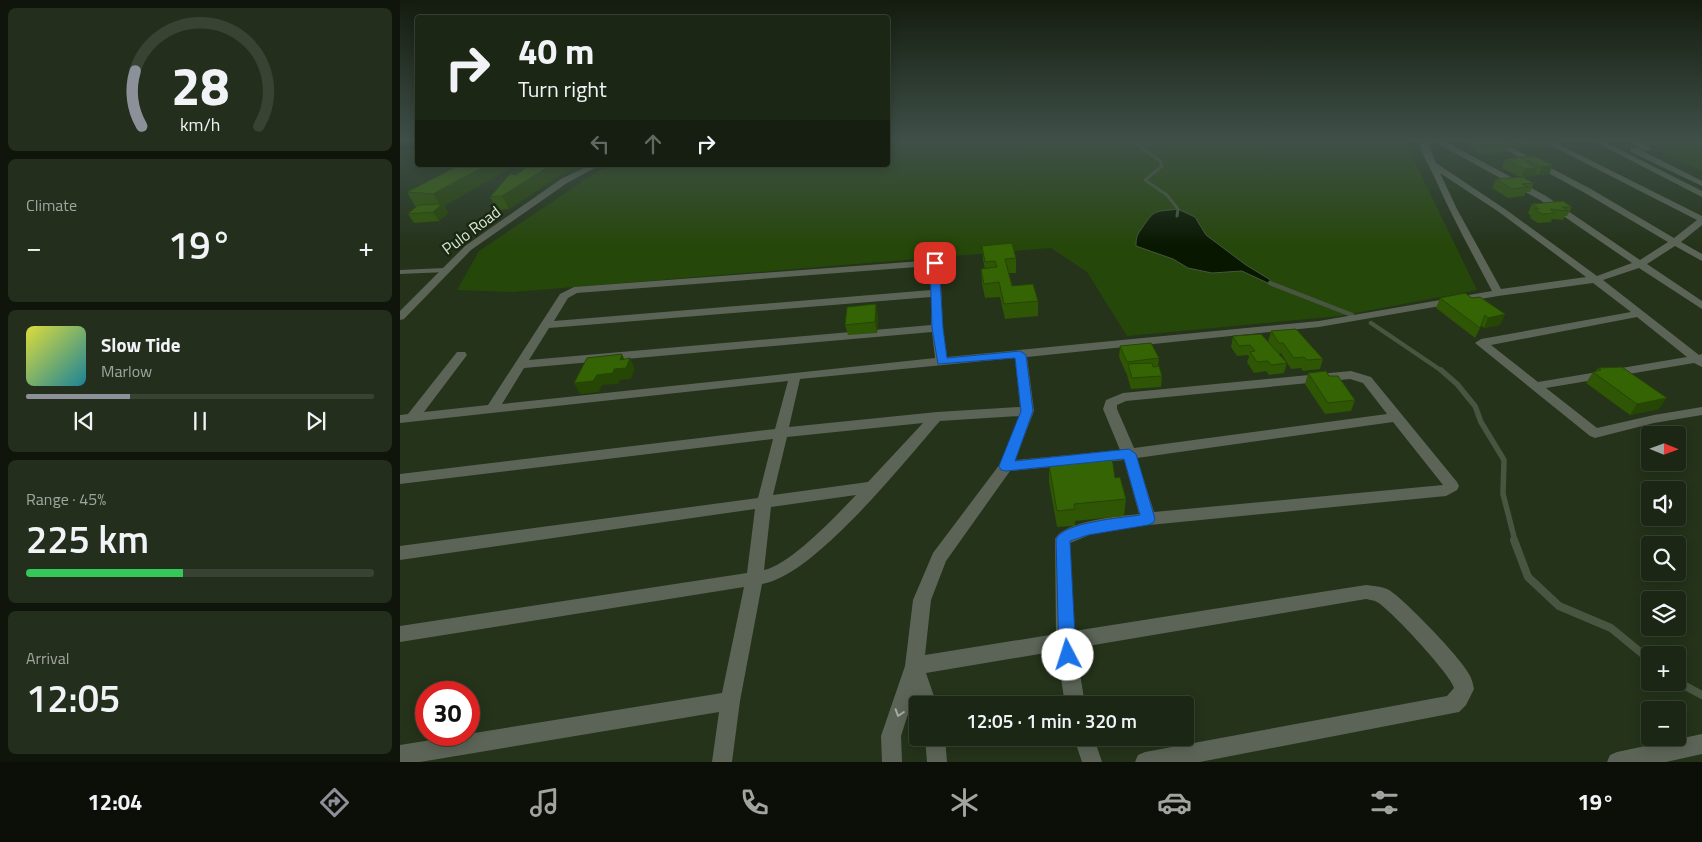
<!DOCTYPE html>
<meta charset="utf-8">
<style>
body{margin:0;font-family:"Titillium Web",sans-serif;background:#242e1d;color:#f1f3f6;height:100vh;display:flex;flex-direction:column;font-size:19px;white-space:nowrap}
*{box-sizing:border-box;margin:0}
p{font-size:16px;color:#a0a5a0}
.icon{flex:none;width:28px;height:28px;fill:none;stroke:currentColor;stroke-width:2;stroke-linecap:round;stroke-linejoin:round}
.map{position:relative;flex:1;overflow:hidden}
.details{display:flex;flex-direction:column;gap:8px;padding:8px;background:#0f150b;width:400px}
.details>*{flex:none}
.hud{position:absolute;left:15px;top:15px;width:475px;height:152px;border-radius:5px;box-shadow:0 2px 12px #0003,0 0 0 1px #394334;background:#1b2614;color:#f1f3f6;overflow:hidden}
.needle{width:32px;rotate:91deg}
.tools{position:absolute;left:1241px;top:426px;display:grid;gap:10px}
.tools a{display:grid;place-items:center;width:45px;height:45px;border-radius:5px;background:#1b2614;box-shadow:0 2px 12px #0003,0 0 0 1px #394334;font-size:25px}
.speed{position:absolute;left:15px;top:681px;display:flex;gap:10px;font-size:25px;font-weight:700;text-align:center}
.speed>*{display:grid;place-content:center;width:65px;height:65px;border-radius:50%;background:#1b2614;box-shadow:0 2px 12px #0003,0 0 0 1px #394334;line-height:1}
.speed .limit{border:8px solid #d22;background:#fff;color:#111}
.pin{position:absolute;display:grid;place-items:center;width:42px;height:42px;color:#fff;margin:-21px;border-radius:10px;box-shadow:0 2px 8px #0006}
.me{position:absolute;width:55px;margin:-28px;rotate:355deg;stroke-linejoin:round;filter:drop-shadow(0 0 4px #0008)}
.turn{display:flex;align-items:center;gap:18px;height:105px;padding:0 20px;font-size:22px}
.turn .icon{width:65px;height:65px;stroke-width:2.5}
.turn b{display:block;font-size:35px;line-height:42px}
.lanes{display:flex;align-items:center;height:48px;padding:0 20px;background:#0003;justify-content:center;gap:25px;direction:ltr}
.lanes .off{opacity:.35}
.big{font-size:38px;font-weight:600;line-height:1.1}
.details .widget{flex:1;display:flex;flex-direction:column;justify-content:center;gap:8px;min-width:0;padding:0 18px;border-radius:8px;background:#242e1d}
.details .dial{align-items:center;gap:0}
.dial svg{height:130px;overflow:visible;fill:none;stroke:#394334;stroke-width:7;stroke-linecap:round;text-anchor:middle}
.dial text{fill:#f1f3f6;stroke:none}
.song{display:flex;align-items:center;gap:15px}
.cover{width:60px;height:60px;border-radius:8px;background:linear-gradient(135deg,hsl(60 70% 55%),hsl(190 70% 35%))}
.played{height:5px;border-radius:2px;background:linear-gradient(90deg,#8c9099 30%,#394334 30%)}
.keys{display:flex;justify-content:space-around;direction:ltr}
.heat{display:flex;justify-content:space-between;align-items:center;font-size:28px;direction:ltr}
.charge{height:8px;border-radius:4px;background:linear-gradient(90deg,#34c759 45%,#394334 0)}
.trip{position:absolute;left:509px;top:696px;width:285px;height:50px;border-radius:5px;background:#1b2614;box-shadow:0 2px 12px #0003,0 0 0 1px #394334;font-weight:600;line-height:50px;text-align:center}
.dock{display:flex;height:80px;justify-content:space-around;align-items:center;background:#0b0f08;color:#a0a5a0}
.dock .icon{width:35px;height:35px}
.dock .on{color:#8c9099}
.dock b{font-size:22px;color:#f1f3f6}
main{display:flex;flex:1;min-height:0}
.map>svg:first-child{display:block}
</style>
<main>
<section class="details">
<div class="widget dial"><svg viewBox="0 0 100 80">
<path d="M14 69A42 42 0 1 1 86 69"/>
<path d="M14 69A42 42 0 0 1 10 35" stroke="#8c9099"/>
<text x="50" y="56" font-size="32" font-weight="700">28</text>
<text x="50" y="72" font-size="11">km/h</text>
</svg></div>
<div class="widget"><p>Climate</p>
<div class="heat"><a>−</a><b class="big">19°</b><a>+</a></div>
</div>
<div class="widget">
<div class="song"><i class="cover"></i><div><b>Slow Tide</b><p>Marlow</p></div></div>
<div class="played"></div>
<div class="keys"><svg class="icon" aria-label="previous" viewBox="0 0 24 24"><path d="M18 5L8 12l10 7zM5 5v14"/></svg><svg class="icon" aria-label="pause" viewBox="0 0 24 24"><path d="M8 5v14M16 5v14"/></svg><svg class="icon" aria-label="next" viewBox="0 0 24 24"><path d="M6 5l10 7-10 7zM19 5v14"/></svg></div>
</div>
<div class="widget"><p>Range · 45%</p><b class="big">225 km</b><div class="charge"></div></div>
<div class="widget"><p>Arrival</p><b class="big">12:05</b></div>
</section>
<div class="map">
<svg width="1302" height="762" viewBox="0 0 1302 762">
<rect width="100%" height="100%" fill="#24331a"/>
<path fill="#26470a" d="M488 139H1012L1009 150 1077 290 940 316 727 336 687 272 651 248 113 292 57 290 79 251 198 171 212 165H488Z
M1234 139H1302V171Z"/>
<path fill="#081700" stroke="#485641" d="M778 209 795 217 806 235 846 265 869 279 874 286 842 271 812 273 788 268 773 259 736 246C736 237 737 235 742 228 755 209 754 212 778 209Z"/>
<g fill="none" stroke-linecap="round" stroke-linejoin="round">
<path stroke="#485641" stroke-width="3" d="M729 139 760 161 762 166 745 180 767 195 778 209 777 216"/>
<path stroke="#485641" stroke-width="4.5" d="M870 283 952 315
M971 323 1042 371"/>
<path stroke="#485641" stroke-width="5.5" d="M1041 370 1057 384 1075 406 1081 422 1104 460 1103 494 1115 541"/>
<path stroke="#485641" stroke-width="8" d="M1114 540 1128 577 1159 606 1211 628 1250 660
M1278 682 1302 695"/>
<path fill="#081700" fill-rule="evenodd" d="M18 139V149L0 151V141Z"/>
<path fill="#5c6457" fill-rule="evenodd" d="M44 268 48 270 47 272 0 274V270Z"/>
<path fill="#5c6457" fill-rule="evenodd" d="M1026 139H1041L1146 196 1240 260 1268 242 1185 193 1086 139H1095L1191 189 1274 238 1297 220 1138 139H1148L1302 216V225L1281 242 1302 254V261L1275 246 1247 264 1302 301V309L1239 268 1203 280 1299 355 1302 354V367L1294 363 1146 388 1197 428 1254 415 1302 407V415L1254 423 1195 438 1190 436 1075 343 1081 339 1231 312 1193 283 1098 296 919 327 627 357 634 411 615 460 720 450 703 409 706 400 723 393 951 371 971 377 1057 482 1059 486 1057 490 1046 496 739 526 692 534 670 543V545L674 631 966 585C973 586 982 586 989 590 1005 600 1061 658 1069 674 1072 679 1073 684 1074 689L1066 705 1059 712 800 762H735L738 755 745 752 1047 696 1054 688C1052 676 989 608 977 602 974 600 969 600 966 599L676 648 685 705H665L657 651 526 673 537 705 518 706 514 695 501 736 502 762H482L481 736 505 666 513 600 533 553 600 464 619 416 540 421C504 462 414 576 362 584L340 701 332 762H312L319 712 20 762H0V745L322 693 344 587 0 642V626L347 573 355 509 0 560V546L358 498 373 439 0 484V474L375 429 388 381 0 423V415L8 414 57 352H65L67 355 24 412 88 405 160 294 174 287 535 260 540 263 543 328 547 357 919 321 1092 291C1072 253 1051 215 1034 176 1030 167 1021 155 1021 144ZM1033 141 1140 200 1232 263 1197 276 1105 209 1036 163 1029 145ZM1040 173 1099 212 1186 277 1101 289 1057 209ZM530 266 531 290 154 321 168 298 177 293ZM531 297V325L129 360 149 328ZM1237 317 1287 357 1138 382 1091 345ZM532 332 535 358 102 404 124 368ZM615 358 620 407 537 412 389 427 400 379ZM950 379 963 383 987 414 734 448 717 409V405L726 401ZM993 422 1043 485 754 512 737 458ZM523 423 468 482 373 495 387 437ZM724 460 739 514C720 516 664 521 655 539L656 634 525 655 531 600 546 561 610 471ZM456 495C437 515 390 565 364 570L371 507Z
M1189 139H1199L1302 191V197Z
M1224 139H1234L1252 149 1245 151Z
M1231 148H1237L1302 181V186L1231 152Z
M190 165H200L167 183 71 250 4 319 0 320V311L65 246 161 179Z
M1302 734V754L1266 762H1207L1210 755 1217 752Z
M525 738H545L547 762H527Z
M674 738H694L702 762H682Z"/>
</g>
<path fill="#2e5604" d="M1071 139H1102L1111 144 1107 152 1080 154 1068 147Z
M1113 139H1152L1149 146 1130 148 1113 142Z
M1134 156 1153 165 1149 174 1138 175 1135 174 1134 176 1124 177 1134 183 1130 192H1126L1124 196 1108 198 1092 188 1096 179 1120 177 1102 168 1105 159Z
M60 165 44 206 48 213 39 221 14 223 8 214 17 206H15L7 192Z
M162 174 109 209 97 210 90 197Z
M1132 204 1172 207 1167 216H1165L1163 220 1152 219 1151 222 1138 223 1130 218 1131 216 1128 213Z
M582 246 616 258V273H608L612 286 638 301V316L605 319 600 297 585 298 582 284 581 269H585L583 260Z
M1040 298H1072L1105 314 1100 325 1084 328 1081 326 1075 338 1036 308Z
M478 315 477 333 448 335 445 325Z
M871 331 923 359 920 369 903 371 901 368 891 369 881 353 879 354 887 363 884 373 869 375 866 371 854 373 847 362 849 357 848 355 837 356 831 347 833 336 868 342Z
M720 346 759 358 758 366 762 376 761 387 731 389 727 375V373H726L719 357Z
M1198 368 1259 409 1230 415 1186 383 1193 372H1195Z
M908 373 929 376 955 400 951 411 925 414 905 384Z
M649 465 715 478 726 499 724 516 675 521V526L657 527 649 482Z"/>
<path fill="#254604" d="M1152 139 1149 146 1130 148 1134 140Z
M1125 161H1130L1126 169 1137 168 1134 176 1121 178 1125 169Z
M87 165H116L44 206 48 213 39 221 33 212 40 206 33 194Z
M151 165H183L162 174 109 209 102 196Z
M1153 165 1149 174 1138 175 1142 167Z
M476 304 478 315 477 333 475 322Z
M1105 314 1100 325 1084 328 1088 318Z
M222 354 227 365 230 358 235 369 231 379 220 380 218 384 202 385 199 392 180 394 174 383 197 375 220 360Z
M1267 398 1259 409 1230 415 1237 404Z"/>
<path fill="#356405" stroke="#254604" d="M1072 139H1102L1111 144 1083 146Z
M1134 156 1153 165 1142 167 1130 161H1125L1137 168 1125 169 1105 159Z
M60 165H87L33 194 7 192Z
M130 165H151L102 196 90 197 110 174 116 175Z
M1123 177 1134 183 1122 184 1128 187 1112 189 1096 179Z
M1163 201 1172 207H1162L1168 211 1150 209 1155 213 1142 214 1134 209H1139L1132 204Z
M42 204 33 212 8 214 18 205Z
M612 243 616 258 605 259 612 286 633 284 638 301 604 304 599 282 584 284 581 269 597 267 595 261 585 262 582 246Z
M1065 293 1072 298 1080 297 1105 314 1088 318 1085 315 1080 328 1040 298Z
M476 304 475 322 445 325 447 307Z
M896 329 923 359 907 360 904 357 894 358 883 343H879L871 331Z
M861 334 887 363 871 365 868 361 857 362 850 352 855 351 850 345 839 346 833 336Z
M751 343 759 358 727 362 720 346Z
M222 354 220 360 230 358 226 368 214 369 213 373 197 375 193 381 174 383 187 358Z
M752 363 753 367 759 366 762 376 732 378 728 364Z
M1222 367 1267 398 1237 404 1193 372 1201 370 1198 368Z
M926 371 929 376H938L955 400 928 403 908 373Z
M712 457 715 478 720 477 726 499 674 504 675 509 657 511 649 465Z"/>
<defs><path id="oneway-chevron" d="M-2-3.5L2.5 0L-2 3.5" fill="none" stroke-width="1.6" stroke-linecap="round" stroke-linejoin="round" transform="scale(1.25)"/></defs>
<use stroke="#a4ad9e" href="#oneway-chevron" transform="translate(499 713) rotate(108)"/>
<linearGradient id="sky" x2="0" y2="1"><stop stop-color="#141c0e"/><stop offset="0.57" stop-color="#3f5049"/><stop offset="1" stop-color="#3f5049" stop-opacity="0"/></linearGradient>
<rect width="1302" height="246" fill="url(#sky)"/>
<path fill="#1a73e8" stroke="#114b97" d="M535 260 539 263 543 328 547 358 620 351 626 355 633 411 615 461 729 449 736 454 755 519 753 523 748 525 688 535 670 541 676 655 674 661 668 663 662 661 659 655 656 539C664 522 721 518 740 515L724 459 606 471 601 470 599 466 621 411 615 358 538 364 532 328 530 263Z"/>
<g text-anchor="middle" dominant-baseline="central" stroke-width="5" stroke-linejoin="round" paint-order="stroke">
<g font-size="16" fill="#dee8d8" stroke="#1a2911">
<text transform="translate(71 230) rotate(-37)">Pulo Road</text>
</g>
</g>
</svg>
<div class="tools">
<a><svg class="needle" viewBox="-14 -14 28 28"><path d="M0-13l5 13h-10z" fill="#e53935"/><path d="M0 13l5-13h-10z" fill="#a0a5a0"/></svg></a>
<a><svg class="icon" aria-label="sound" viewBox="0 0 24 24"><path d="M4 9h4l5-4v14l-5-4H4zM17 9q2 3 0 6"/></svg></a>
<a><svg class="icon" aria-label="search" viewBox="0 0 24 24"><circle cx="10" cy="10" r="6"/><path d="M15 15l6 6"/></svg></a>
<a><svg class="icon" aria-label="layers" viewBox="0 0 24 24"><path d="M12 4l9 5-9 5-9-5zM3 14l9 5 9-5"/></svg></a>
<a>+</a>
<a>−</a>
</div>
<div class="speed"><div class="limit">30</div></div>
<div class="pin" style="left:535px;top:263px;background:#d93025"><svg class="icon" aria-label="arrive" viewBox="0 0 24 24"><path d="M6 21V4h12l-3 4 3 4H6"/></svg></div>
<svg class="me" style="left:668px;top:655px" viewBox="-20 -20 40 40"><circle r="19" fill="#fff"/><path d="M0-13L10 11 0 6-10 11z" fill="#1a73e8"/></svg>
<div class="trip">12:05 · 1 min · 320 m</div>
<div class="hud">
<div class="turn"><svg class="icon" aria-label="right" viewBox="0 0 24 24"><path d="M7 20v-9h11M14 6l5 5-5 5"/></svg><div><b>40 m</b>Turn right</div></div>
<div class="lanes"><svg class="icon off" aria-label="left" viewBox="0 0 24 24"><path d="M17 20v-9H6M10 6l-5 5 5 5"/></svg><svg class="icon off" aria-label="ahead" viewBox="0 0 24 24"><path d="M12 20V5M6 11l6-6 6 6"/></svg><svg class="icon" aria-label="right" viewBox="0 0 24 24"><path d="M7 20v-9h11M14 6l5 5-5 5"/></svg></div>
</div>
</div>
</main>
<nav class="dock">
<b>12:04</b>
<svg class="icon on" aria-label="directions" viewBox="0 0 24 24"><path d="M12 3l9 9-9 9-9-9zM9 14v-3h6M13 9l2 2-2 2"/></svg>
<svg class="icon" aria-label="music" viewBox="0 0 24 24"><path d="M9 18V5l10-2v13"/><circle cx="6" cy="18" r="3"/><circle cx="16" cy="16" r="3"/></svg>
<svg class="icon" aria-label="phone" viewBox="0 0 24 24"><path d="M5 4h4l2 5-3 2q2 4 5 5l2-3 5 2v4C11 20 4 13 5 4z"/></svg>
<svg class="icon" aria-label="climate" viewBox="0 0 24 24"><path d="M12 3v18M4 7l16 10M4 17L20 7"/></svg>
<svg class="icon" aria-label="car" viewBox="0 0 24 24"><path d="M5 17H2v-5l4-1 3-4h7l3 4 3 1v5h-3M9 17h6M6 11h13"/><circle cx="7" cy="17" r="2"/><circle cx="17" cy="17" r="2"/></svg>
<svg class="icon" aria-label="filters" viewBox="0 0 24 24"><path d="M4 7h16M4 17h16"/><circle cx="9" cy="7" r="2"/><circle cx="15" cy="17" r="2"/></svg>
<b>19°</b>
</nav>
